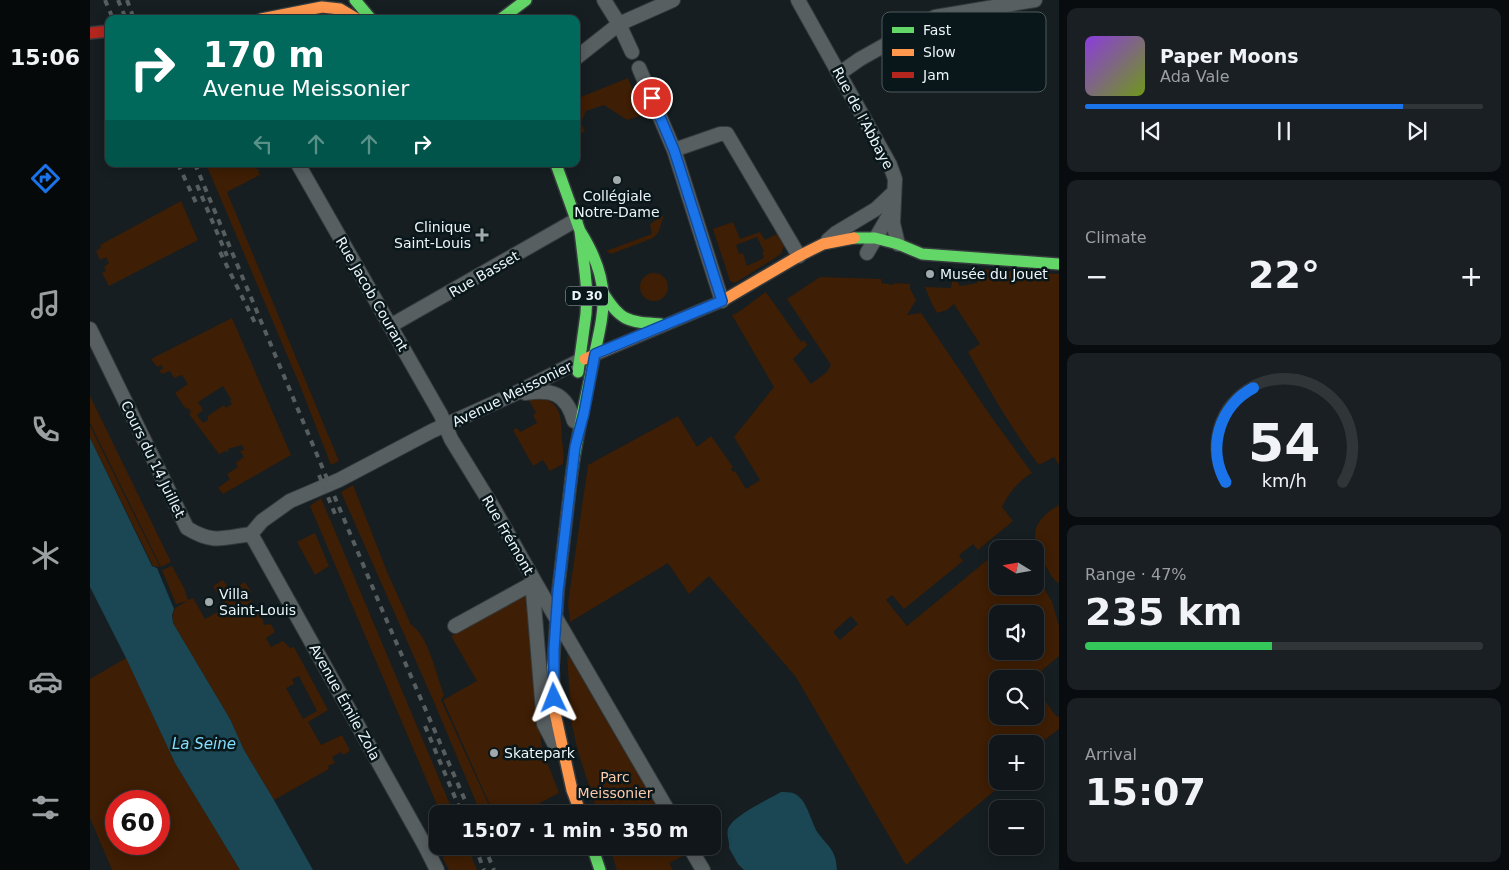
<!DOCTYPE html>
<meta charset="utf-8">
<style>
body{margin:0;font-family:"DejaVu Sans",sans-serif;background:#191f22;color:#f1f3f6;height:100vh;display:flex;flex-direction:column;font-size:19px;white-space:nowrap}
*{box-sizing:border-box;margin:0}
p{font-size:16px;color:#9c9fa2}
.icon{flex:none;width:28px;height:28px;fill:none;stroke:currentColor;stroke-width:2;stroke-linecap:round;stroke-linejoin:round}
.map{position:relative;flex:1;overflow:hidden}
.side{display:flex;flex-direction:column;gap:8px;padding:8px;background:#090c0e;width:450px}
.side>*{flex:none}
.guide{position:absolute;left:15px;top:15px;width:475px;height:152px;border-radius:10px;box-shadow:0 2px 12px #0003,0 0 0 1px #303538;background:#00695c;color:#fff;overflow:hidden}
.needle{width:32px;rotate:281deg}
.tools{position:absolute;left:899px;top:540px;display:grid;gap:10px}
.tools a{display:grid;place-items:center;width:55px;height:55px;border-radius:10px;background:#101619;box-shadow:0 2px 12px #0003,0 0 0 1px #303538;font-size:25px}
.speed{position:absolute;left:15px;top:790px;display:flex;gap:10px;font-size:25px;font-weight:700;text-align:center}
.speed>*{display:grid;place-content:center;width:65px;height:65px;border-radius:50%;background:#101619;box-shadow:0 2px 12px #0003,0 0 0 1px #303538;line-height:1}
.speed .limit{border:8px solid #d22;background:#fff;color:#111}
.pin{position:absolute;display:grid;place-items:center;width:42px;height:42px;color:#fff;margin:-21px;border:2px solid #fff;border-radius:50%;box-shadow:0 1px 5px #0007}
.me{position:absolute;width:55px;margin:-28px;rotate:358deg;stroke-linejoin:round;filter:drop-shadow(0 0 4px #0008)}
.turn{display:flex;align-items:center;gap:18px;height:105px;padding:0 15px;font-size:22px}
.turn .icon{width:65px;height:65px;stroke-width:2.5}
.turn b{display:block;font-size:35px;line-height:42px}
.lanes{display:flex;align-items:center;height:48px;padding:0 15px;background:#0003;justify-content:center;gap:25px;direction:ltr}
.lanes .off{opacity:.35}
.big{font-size:38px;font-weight:700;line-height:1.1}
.side .card{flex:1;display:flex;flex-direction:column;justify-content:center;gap:8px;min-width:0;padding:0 18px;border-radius:10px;background:#191f22}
.side .dial{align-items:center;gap:0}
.dial svg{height:130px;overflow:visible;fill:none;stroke:#303538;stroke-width:7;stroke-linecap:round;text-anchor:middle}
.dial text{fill:#f1f3f6;stroke:none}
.song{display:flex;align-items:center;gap:15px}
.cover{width:60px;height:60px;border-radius:8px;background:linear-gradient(135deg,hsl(270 70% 55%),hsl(80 70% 35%))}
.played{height:5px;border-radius:2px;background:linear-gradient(90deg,#1a73e8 80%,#303538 80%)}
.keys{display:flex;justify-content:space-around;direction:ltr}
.heat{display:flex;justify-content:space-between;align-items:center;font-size:28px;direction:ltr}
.charge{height:8px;border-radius:4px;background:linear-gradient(90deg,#34c759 47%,#303538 0)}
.trip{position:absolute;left:339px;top:805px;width:292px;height:50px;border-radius:10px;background:#101619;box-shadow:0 2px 12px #0003,0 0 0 1px #303538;font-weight:700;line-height:50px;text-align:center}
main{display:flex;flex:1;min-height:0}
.tabs{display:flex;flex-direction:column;width:90px;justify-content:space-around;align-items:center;background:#06090a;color:#9c9fa2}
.tabs .icon{width:35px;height:35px}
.tabs .current{color:#1a73e8}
.tabs b{font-size:22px;color:#f1f3f6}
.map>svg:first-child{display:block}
</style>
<main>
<nav class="tabs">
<b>15:06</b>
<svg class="icon current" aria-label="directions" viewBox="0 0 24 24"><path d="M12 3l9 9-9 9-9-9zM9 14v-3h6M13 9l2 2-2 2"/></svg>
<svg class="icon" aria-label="music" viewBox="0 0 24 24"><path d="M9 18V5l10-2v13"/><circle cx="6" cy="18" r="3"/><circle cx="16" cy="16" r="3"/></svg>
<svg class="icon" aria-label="phone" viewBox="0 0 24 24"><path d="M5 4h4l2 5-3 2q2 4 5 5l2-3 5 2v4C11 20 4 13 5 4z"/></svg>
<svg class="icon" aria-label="climate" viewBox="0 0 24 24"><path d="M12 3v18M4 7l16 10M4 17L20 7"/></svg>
<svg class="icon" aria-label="car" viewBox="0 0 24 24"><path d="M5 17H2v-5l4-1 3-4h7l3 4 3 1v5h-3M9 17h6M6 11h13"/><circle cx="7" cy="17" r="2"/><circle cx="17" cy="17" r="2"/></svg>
<svg class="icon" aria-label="filters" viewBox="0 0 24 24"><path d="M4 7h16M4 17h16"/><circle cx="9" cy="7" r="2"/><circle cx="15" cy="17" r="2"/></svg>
</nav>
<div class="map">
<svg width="969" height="870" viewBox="0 0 969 870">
<rect width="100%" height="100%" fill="#161e21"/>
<path fill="#3e1e04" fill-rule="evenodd" d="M538 78 553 115 537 120 514 105 496 111 491 123 495 132 486 135V99Z
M116 164H164L166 169H169L168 171 170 175 137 192 249 461 241 465 211 388Z
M91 201 108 240 19 286 12 273 16 271 14 267 19 263 16 257 10 260 6 251 11 248 10 245Z
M574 215 568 233 563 238 521 254 516 251 562 234 560 224Z
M643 222 650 239 670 232 675 240 687 234 694 246 691 254 645 283 640 281 623 229ZM667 237 674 251 672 252 674 258 657 266 653 253 649 254 646 245Z
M888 269 969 274V465L964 457 949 465C922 430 900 391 878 352L890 344 864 304 857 310 847 313 842 304 835 287 861 288 862 282 867 281 870 286 888 283V279H890Z
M550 287a14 14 0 1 1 28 0a14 14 0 1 1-28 0Z
M730 277 791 279V283L804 285V283L820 284V289L826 300 817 315 831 313 900 415 942 473C928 481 919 493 912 507L923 521 888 550 883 544 869 555 873 561 814 609 802 595 796 600 817 626 907 552 908 586H945V572L962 602 969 626V656L942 679H908V716H945V693L947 691 967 717 969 716V729L949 744 955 753 945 760V744H908L907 777 904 781 909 787 816 865 706 677 619 576 599 594 578 563 480 622 478 603 498 465 588 416 607 447 621 436 643 467 641 469 643 472 645 471 656 489 670 480 644 437 684 387 642 315C652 312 666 298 676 292L711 342 714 340 717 345 703 359 721 384 737 372 741 365 697 299ZM908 614H945V651H908ZM761 616 768 624 750 640 743 632Z
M142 318 201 455 133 494 128 488 140 479 137 474 148 467 146 463 154 457 150 451 154 450 152 445 138 449V453L136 451 129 454 99 414 101 412 98 408 96 409 85 393 98 384 92 375 84 378 80 371 72 374 69 370 73 369 72 365 67 367 61 359ZM133 386 141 399 140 401 142 404 136 408 134 405 118 416V420L113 423 107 415 113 410 108 402Z
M0 396 81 562 71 567 0 423Z
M448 397C473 402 471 419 472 440 473 448 474 456 473 464L460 471 453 460 443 466 423 430 427 428 430 432 447 423 443 415 446 413 439 400Z
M0 426 70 567 63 566 0 438Z
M263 485 298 574 321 625C338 634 347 677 354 695L351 700 403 814H391L344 702 251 492Z
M231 498 364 814H351L220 506Z
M969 505V583C962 580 959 571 955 565 939 538 941 521 969 505Z
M225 533 239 566 225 575 207 542Z
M82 566 94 588 98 600 103 598 115 619 136 607 123 586 133 580 140 591 155 582 161 592 158 595 168 613H169L174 622 173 623 174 625 181 624 185 632 176 638 181 647 193 641 200 648 204 647 238 710 218 722 231 745 252 735 260 751 253 755 251 752 242 757 245 763 238 766 239 769 184 800 154 750 140 719 83 623C81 608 86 608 97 601L86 604 72 570ZM209 676 227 711 213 719 196 688 204 684 202 679Z
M436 596 452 749 469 793 429 814H404L353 700 387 681 361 636Z
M477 656 480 658 571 814H508L487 748 482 725Z
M36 658 85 763 150 870H22L0 818V679ZM26 801H69V844H26Z
M356 846H377L387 870H359L353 858Z
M519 846H590L595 855 579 863 583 870H527Z"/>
<path fill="#1b4653" d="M0 438 62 566 67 568 84 609 82 615 83 623 140 719 154 750 184 800 223 870H150L85 763 36 658 0 587Z
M691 792C695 792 700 792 703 793 718 799 720 821 728 833 738 847 746 849 747 870H654L648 864 639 848C640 842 636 835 638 829 642 816 679 799 691 792Z"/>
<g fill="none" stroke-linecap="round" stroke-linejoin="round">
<defs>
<path id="street" d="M514 0 529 24 542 52
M708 0 800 165 805 179 803 223 808 244
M486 58 529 24 583 0
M549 68 584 150 632 301
M750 73 770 59 845 17 945 0
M584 150 630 134H637L709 256
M208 164 351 415 361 439 404 509 445 582 443 592 454 724 465 745
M738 240 746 233 786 209 804 192
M777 253 798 217 801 208
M300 326 486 220
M0 329 97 528C123 544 132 538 161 534
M435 393C462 389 476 393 484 421
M161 534 334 844 347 870
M161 534 172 521 200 501 249 480 342 431 422 395 489 361
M365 626 445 582 580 814
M599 846 613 870"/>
<path id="fast" d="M265 0 281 19
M411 19 436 0
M466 164 490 231 495 272 497 293 496 314 488 372
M764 238H785L808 244 832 254 969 264
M512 291C530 321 537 322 571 324
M481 480C486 437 497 395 505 352 509 333 514 314 513 295 512 272 502 250 490 231
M502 846 510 870"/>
<path id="slow" d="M171 19 232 7 250 9 267 19
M495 359 632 301 709 256 733 244 764 238
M481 480 468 591 463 667 465 713 482 790 491 814"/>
<path id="jam" d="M0 33 19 31"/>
</defs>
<use href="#street" stroke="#353b3d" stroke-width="16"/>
<use href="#fast" stroke="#353b3d" stroke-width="14"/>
<use href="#slow" stroke="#353b3d" stroke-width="14"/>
<use href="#jam" stroke="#353b3d" stroke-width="14"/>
<use href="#street" stroke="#585f61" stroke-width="14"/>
<use href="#fast" stroke="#63d668" stroke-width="11"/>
<use href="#slow" stroke="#ff974d" stroke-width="11"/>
<use href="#jam" stroke="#b3261e" stroke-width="11"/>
<path stroke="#575e60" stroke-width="4" stroke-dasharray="6 6" stroke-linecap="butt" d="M15 0 23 19
M28 0 36 19
M37 0 44 19
M88 164 108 207
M105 164 293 612 381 814
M107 185 137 256
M130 252 166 325
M229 475 245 514
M335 726 372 814
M385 846 394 870
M394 846 404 870"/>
</g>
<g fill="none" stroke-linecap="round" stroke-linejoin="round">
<defs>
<path id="route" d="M464 698V649L468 591 485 447 494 413 505 354 632 301 584 150 562 98"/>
</defs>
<use href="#route" stroke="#114b97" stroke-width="12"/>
<use href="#route" stroke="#1a73e8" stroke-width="9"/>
</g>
<g fill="#a1aaad" stroke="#09171b" stroke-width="2">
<circle cx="527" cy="180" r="5"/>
<path d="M389.5 227.5h5v5h5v5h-5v5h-5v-5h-5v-5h5z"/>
<circle cx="840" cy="274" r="5"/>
<circle cx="119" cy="602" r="5"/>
<circle cx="404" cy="753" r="5"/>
</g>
<g text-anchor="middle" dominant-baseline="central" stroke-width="5" stroke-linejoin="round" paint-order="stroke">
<rect fill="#09171b" stroke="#a8b2b6" stroke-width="1" x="476" y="286.5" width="42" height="19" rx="4"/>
<g font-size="12" font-weight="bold" fill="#ecf5f9">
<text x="497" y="296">D 30</text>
</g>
<g font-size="14" fill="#ecf5f9" stroke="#09171b">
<text transform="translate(773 118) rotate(62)">Rue de l'Abbaye</text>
<text transform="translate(394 274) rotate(-30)">Rue Basset</text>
<text transform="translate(282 294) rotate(60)">Rue Jacob Courant</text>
<text transform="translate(422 394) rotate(-26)">Avenue Meissonier</text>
<text transform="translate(63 459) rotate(64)">Cours du 14 Juillet</text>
<text transform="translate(418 535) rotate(60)">Rue Frémont</text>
<text transform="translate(255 702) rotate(61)">Avenue Émile Zola</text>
</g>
<g font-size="14" fill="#ecf5f9" stroke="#09171b" text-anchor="start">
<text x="527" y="196" text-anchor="middle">Collégiale<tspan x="527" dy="16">Notre-Dame</tspan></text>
<text x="381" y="227" text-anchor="end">Clinique<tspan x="381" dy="16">Saint-Louis</tspan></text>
<text x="850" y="274">Musée du Jouet</text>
<text x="129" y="594">Villa<tspan x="129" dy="16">Saint-Louis</tspan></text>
<text x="414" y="753">Skatepark</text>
</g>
<g font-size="14" fill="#fdcaaa" stroke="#09171b">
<text x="525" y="777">Parc<tspan x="525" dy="16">Meissonier</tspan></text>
</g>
<g font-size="15" font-style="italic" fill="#82dffc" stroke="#09171b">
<text x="114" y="744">La Seine</text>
</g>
</g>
<rect x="792" y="12" width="164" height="80" rx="8" fill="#09171b" stroke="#4d5a5e" stroke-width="1"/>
<rect x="802" y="27" width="22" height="6" fill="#63d668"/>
<rect x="802" y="49" width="22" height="7" fill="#ff974d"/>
<rect x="802" y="72" width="22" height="6" fill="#b3261e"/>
<g font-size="14" fill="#ecf5f9">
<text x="833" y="35">Fast</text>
<text x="833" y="57">Slow</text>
<text x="833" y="80">Jam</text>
</g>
</svg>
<div class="tools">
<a><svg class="needle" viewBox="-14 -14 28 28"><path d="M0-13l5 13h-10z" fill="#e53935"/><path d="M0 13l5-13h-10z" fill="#9c9fa2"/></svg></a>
<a><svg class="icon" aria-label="sound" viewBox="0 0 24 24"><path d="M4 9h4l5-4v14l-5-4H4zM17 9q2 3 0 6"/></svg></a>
<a><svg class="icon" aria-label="search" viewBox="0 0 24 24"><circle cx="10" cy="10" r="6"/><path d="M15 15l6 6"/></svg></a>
<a>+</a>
<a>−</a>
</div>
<div class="speed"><div class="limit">60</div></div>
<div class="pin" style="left:562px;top:98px;background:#d93025"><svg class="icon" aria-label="arrive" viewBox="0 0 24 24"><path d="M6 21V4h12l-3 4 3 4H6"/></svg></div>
<svg class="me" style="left:464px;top:698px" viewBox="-20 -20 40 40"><path d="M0-17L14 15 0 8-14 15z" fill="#1a73e8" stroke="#fff" stroke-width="4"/></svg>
<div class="trip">15:07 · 1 min · 350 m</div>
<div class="guide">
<div class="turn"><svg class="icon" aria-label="right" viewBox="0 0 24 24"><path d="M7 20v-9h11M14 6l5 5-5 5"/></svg><div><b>170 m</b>Avenue Meissonier</div></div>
<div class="lanes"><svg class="icon off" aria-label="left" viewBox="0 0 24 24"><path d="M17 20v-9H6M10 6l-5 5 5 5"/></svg><svg class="icon off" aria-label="ahead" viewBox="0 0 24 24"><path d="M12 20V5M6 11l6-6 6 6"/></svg><svg class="icon off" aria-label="ahead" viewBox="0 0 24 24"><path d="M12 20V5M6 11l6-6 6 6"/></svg><svg class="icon" aria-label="right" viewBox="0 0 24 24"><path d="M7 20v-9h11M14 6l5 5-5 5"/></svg></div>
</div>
</div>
<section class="side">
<div class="card">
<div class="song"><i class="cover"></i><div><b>Paper Moons</b><p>Ada Vale</p></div></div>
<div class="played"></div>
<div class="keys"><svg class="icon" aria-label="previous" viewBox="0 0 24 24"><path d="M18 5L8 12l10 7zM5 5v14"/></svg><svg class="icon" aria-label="pause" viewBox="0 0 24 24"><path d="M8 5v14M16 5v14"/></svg><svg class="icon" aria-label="next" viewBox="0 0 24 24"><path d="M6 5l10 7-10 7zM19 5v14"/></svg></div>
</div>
<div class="card"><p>Climate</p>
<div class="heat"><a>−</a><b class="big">22°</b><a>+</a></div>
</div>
<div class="card dial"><svg viewBox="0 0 100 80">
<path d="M14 69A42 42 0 1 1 86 69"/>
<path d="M14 69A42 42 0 0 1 31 11" stroke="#1a73e8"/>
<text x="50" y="56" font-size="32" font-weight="700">54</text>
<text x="50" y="72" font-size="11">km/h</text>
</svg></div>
<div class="card"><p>Range · 47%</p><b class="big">235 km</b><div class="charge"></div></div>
<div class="card"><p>Arrival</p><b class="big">15:07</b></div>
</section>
</main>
